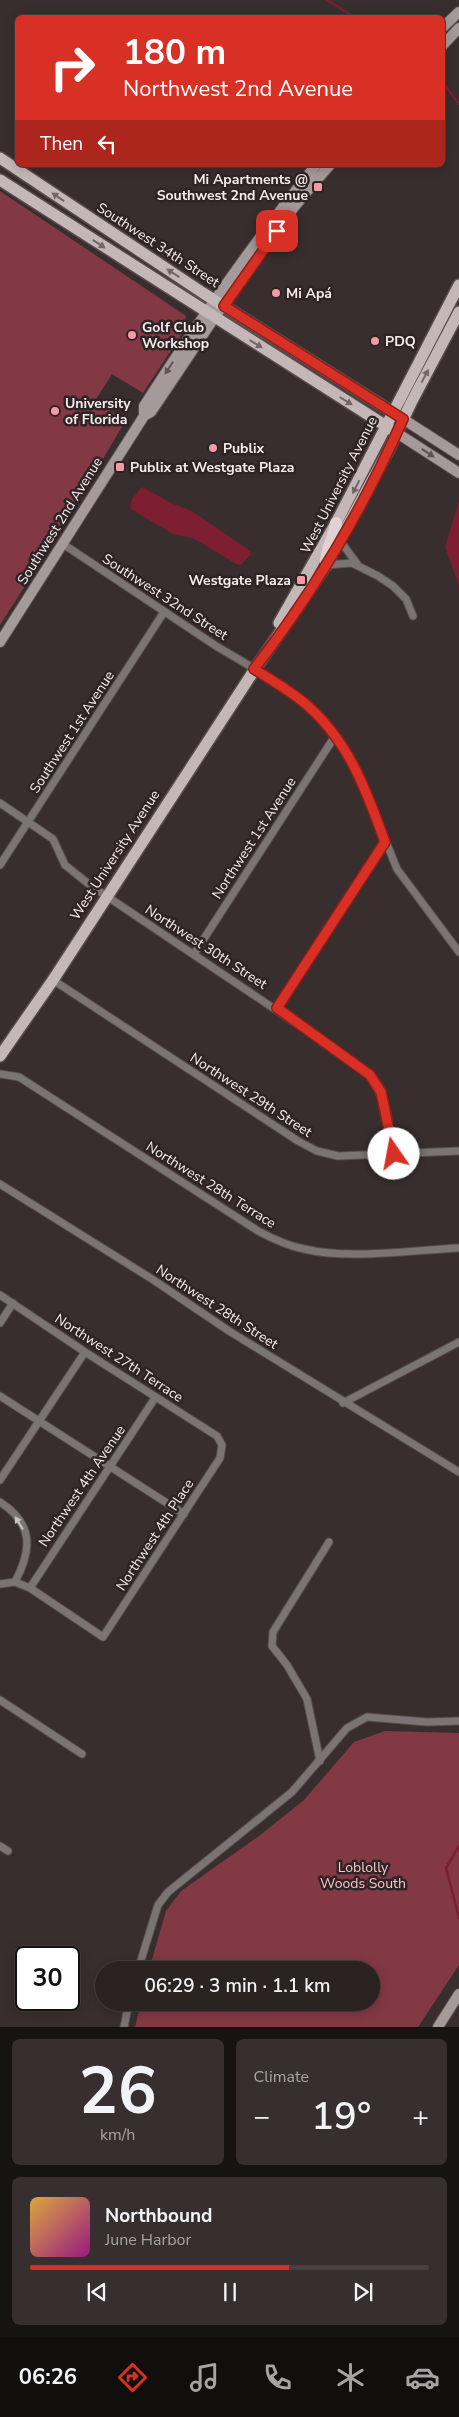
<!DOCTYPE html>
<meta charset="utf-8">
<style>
body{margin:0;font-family:"Nunito Sans",sans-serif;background:#372f2f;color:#f1f3f6;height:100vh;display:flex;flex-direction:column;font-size:19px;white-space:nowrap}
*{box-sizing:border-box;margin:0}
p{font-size:16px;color:#a6a4a5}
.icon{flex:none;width:28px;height:28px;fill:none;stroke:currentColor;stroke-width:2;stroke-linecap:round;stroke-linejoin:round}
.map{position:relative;height:2027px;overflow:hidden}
.sheet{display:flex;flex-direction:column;gap:12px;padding:12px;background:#181313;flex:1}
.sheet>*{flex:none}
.banner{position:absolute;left:15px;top:15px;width:430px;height:152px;border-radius:8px;box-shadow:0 2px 12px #0003,0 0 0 1px #473f40;background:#d93025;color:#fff;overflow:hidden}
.speed{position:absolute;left:15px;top:1946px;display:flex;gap:10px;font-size:25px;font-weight:700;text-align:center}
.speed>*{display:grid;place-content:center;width:65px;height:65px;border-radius:50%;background:#2b2222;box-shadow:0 2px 12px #0003,0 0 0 1px #473f40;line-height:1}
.speed .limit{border:2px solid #111;border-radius:8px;background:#fff;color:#111}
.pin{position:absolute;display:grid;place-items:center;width:42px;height:42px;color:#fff;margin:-21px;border-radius:10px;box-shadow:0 2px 8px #0006}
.me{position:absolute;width:55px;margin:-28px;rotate:348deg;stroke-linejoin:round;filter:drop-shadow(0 0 4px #0008)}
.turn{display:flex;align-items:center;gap:18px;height:105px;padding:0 25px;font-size:22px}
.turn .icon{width:65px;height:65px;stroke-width:2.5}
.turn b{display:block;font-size:35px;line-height:42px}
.then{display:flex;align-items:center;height:48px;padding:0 25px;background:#0003;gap:10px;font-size:19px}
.big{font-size:38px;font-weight:600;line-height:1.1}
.sheet .tile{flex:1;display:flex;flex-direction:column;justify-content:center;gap:8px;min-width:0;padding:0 18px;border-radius:8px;background:#372f2f}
.sheet .dial{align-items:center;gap:0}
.dial b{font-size:65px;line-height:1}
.song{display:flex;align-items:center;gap:15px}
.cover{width:60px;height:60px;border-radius:8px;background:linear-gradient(135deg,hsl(40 70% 55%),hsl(310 70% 35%))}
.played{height:5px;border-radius:2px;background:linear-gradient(90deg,#d93025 65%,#473f40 65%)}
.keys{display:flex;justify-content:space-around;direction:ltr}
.heat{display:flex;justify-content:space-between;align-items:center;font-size:28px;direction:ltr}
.sheet .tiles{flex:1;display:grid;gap:12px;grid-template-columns:1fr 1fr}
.tile:last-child{grid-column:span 2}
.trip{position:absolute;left:95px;top:1961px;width:285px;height:50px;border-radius:25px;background:#2b2222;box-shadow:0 2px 12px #0003,0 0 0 1px #473f40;font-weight:600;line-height:50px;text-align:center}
.tab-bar{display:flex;height:80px;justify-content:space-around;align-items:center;background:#110e0e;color:#a6a4a5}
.tab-bar .icon{width:35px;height:35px}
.tab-bar .on{color:#d93025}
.tab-bar b{font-size:22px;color:#f1f3f6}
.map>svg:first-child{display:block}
</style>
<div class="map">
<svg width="459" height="2027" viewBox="0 0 459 2027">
<rect width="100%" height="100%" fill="#392e2e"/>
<path fill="#823943" d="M0 191 186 316 185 329 143 393 112 374 95 401 126 420 57 536 0 625Z
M385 1731 459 1733V1965L418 2027H135L141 2003 371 2002V1970H149L166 1911 181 1891 259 1836 304 1800 354 1742Z"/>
<path fill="#7d1f31" d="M142 487 171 503 192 511 250 551 251 554 241 565H238L193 538 173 534 131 509 130 506 132 499Z
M459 501V585L445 547Z"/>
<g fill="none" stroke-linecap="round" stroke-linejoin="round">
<path stroke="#7d1f31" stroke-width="2.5" d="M327 0 356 18
M442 81 459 104
M459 1846 446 1868 459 1918"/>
<defs>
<path id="street" d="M341 542 358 565
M63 544 216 646 255 669 302 701 323 720 340 741 359 775 397 869 459 952
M326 565 352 563 378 576 393 586 406 599 413 616
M0 803 53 839 65 865 90 885 361 1067C387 1091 387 1121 394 1154
M0 865 164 612
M194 954 335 736
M53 980 298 1141 317 1151 338 1156 459 1151
M277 1008 385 842
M0 1074 19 1077 258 1231C273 1239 288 1246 304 1249 350 1260 412 1250 459 1248
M0 1184 152 1279 229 1331 459 1472
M0 1295 85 1352 217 1436 222 1445 220 1458 103 1637 30 1588 15 1582 0 1584
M0 1323 13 1303
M0 1396 184 1514
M343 1403 459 1342
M0 1480 85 1352
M0 1502C34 1524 32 1550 15 1582
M30 1588 155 1398
M0 1700 82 1754
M320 1761 307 1699 287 1665 272 1646 273 1632 329 1542
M0 1846 8 1851
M138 1970 158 1905 168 1892 292 1792 347 1728 367 1717 427 1722 459 1721
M124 2027 129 2002"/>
<path id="secondary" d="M442 28 459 12
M442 46 459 28
M144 416V406C197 323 254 242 316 165
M403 419 459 455
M397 433 459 473
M0 642 144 416 151 412C208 329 262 240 330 165
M438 2027 459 1994"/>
<path id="primary" d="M0 158 203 293 403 419
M0 180 397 433
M279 623 336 523 459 285
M0 1056 53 980 255 669 326 565 388 451 411 403 459 312"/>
<path id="highway" d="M326 565C325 549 334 539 336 523"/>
</defs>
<use href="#street" stroke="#574d4d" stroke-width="9"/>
<use href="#secondary" stroke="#574d4d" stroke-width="12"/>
<use href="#primary" stroke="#574d4d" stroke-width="14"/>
<use href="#highway" stroke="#574d4d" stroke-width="15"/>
<use href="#street" stroke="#7b7475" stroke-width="7"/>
<use href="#secondary" stroke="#a49a9a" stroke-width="10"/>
<use href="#primary" stroke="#c4b7b8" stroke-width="11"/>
<use href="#highway" stroke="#e1d1d2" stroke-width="12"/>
</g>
<defs><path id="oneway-solid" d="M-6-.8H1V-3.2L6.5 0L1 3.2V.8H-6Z" transform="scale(1.25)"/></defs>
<g fill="#726667">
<use href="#oneway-solid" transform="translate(58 197) rotate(-146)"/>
<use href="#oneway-solid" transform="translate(99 244) rotate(33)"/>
<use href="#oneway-solid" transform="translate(173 273) rotate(-147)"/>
<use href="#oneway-solid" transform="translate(256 344) rotate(32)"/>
<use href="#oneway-solid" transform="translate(425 376) rotate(-62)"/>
<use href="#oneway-solid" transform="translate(346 401) rotate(32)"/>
<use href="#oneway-solid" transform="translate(356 487) rotate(117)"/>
</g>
<g fill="#5e5354">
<use href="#oneway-solid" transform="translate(169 368) rotate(123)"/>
<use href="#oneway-solid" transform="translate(428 453) rotate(33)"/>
</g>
<use fill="#cac3c3" href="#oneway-solid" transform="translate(19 1523) rotate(-122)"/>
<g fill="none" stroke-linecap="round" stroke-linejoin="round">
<defs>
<path id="route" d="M277 231 224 306 403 419C364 507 314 592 254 669 270 679 287 689 302 701 347 737 366 789 385 842L277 1008 370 1075 381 1092 394 1154"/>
</defs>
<use href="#route" stroke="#8d1f18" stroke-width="12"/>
<use href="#route" stroke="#d93025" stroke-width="9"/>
</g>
<g fill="#f49aa2" stroke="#2f2425" stroke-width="2">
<rect x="313" y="182" width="10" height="10" rx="2.5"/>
<circle cx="276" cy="293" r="5"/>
<circle cx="132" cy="335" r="5"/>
<circle cx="375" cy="341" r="5"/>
<circle cx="55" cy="411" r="5"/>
<circle cx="213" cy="448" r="5"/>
<rect x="115" y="462" width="10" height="10" rx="2.5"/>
<rect x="296" y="575" width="10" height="10" rx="2.5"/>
</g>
<g text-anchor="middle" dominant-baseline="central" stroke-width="5" stroke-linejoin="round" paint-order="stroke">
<g font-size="14" font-weight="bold" fill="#f4eded" stroke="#2f2425" text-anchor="start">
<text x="308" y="179" text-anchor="end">Mi Apartments @<tspan x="308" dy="16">Southwest 2nd Avenue</tspan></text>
<text x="286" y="293">Mi Apá</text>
<text x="142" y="327">Golf Club<tspan x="142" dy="16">Workshop</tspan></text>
<text x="385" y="341">PDQ</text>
<text x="65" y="403">University<tspan x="65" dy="16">of Florida</tspan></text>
<text x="223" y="448">Publix</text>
<text x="130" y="467">Publix at Westgate Plaza</text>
<text x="291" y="580" text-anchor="end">Westgate Plaza</text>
</g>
<g font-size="14" fill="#f4eded" stroke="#2f2425">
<text transform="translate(158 245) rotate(33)">Southwest 34th Street</text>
<text transform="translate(339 485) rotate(-63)">West University Avenue</text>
<text transform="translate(60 521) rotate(-58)">Southwest 2nd Avenue</text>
<text transform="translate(165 597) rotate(33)">Southwest 32nd Street</text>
<text transform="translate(72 732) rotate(-57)">Southwest 1st Avenue</text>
<text transform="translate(254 838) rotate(-57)">Northwest 1st Avenue</text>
<text transform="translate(115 855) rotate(-57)">West University Avenue</text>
<text transform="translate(206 947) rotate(33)">Northwest 30th Street</text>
<text transform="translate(251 1095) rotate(33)">Northwest 29th Street</text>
<text transform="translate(211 1185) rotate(32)">Northwest 28th Terrace</text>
<text transform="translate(217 1307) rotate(33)">Northwest 28th Street</text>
<text transform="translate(119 1358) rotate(33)">Northwest 27th Terrace</text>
<text transform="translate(82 1486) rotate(-56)">Northwest 4th Avenue</text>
<text transform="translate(155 1535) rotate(-57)">Northwest 4th Place</text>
</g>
<g font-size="14" fill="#fac3c7" stroke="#2f2425">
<text x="363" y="1867">Loblolly<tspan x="363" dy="16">Woods South</tspan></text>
</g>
</g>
</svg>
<div class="speed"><div class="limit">30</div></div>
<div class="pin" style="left:277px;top:231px;background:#d93025"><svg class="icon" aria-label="arrive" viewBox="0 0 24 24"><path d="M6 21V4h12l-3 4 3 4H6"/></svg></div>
<svg class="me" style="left:394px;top:1154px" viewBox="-20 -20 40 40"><circle r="19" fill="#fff"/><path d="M0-13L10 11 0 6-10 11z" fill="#d93025"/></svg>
<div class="trip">06:29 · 3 min · 1.1 km</div>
<div class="banner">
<div class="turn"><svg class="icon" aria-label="right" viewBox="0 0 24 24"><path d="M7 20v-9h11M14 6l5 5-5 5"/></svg><div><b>180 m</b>Northwest 2nd Avenue</div></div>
<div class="then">Then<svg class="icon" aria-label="left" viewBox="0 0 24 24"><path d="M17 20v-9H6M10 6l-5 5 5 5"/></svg></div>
</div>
</div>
<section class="sheet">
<div class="tiles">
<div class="tile dial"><b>26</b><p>km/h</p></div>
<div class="tile"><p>Climate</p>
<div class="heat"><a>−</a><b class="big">19°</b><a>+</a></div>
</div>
<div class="tile">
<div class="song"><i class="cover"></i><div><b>Northbound</b><p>June Harbor</p></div></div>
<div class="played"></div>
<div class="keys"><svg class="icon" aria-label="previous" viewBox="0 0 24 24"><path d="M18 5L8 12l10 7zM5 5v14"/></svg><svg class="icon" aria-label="pause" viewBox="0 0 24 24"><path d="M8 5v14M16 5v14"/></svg><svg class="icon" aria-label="next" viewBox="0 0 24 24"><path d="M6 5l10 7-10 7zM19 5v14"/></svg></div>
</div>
</div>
</section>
<nav class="tab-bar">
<b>06:26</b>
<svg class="icon on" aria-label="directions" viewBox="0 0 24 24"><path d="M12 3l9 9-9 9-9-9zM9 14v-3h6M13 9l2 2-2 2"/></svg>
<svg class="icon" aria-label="music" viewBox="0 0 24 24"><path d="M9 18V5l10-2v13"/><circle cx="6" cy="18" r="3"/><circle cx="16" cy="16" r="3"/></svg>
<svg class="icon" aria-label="phone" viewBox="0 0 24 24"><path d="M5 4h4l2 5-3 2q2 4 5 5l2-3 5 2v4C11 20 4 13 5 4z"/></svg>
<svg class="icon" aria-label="climate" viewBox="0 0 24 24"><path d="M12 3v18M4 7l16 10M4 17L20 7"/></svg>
<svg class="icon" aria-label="car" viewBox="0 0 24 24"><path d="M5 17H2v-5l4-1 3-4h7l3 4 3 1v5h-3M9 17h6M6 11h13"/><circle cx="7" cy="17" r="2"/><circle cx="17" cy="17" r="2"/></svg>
</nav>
